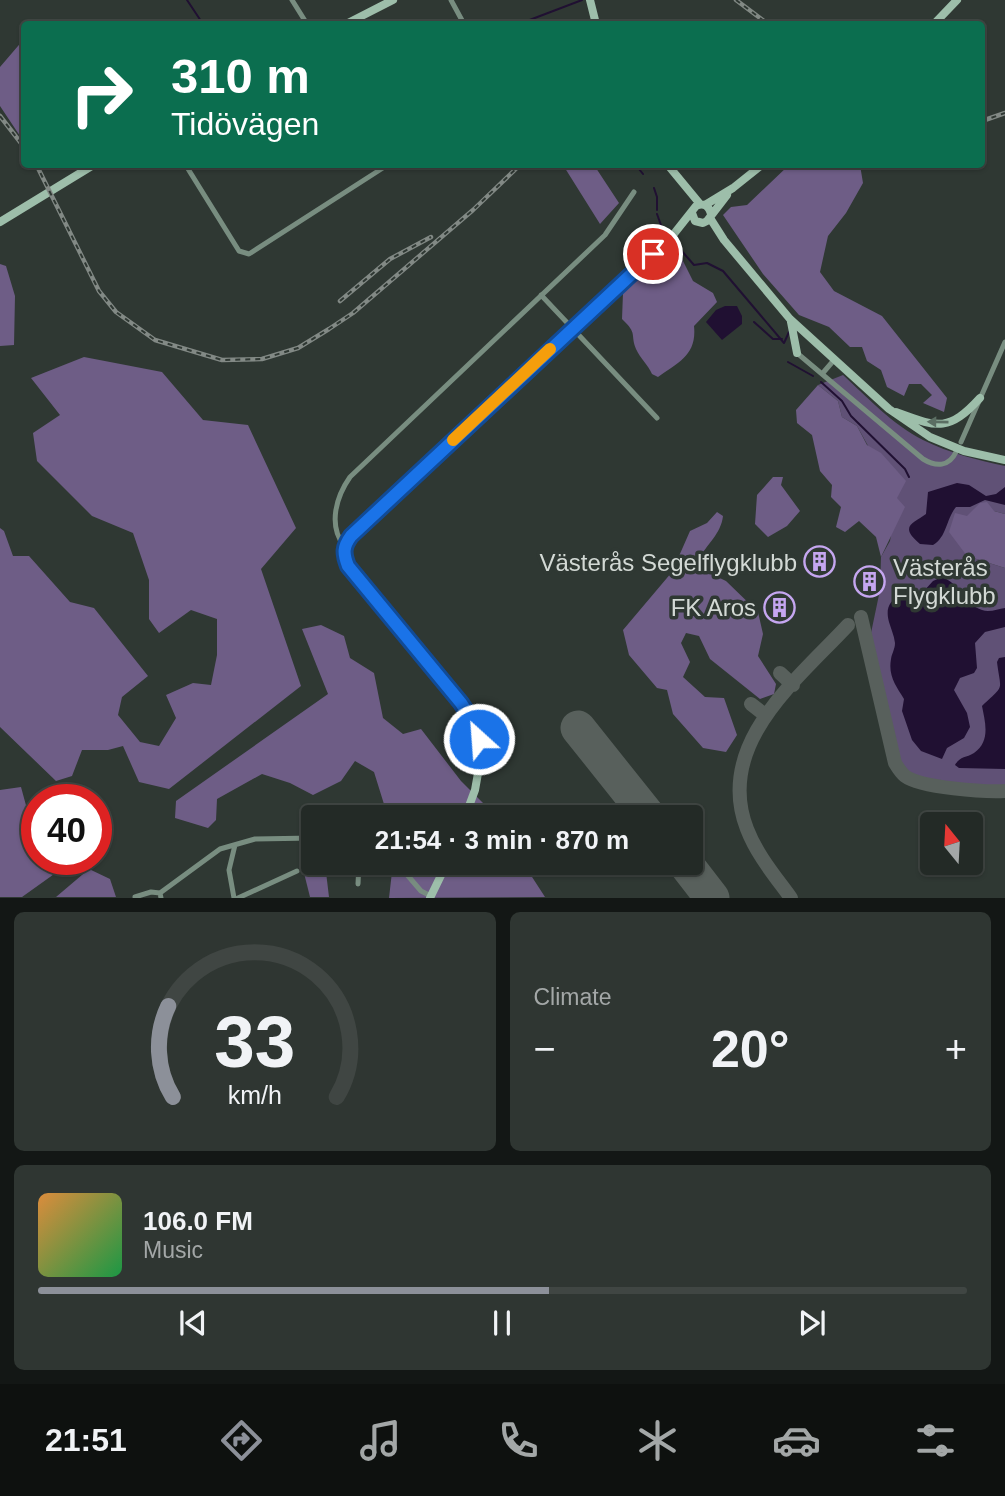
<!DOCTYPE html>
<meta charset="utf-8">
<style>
body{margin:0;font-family:Helvetica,sans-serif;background:#2f3632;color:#f1f3f6;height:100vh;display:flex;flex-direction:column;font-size:26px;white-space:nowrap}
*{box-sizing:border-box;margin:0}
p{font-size:23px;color:#a3a7a7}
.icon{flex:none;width:38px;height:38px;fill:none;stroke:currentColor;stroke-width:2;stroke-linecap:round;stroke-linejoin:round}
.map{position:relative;height:898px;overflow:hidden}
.side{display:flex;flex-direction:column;gap:14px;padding:14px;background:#131715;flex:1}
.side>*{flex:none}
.top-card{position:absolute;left:21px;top:21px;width:964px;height:147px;border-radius:7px;box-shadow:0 2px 5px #0004,0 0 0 2px #404643;background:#0b6e4f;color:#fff;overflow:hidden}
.needle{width:46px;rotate:342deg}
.tools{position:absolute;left:920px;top:812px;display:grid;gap:14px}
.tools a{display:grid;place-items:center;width:63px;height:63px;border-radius:7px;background:#232a26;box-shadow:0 2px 5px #0004,0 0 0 2px #404643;font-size:35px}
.speed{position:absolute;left:21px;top:784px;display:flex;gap:14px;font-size:35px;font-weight:700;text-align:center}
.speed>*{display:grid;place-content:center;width:91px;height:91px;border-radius:50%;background:#232a26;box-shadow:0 2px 5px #0004,0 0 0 2px #404643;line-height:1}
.speed .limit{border:10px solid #d22;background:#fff;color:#111}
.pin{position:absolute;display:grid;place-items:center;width:60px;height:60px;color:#fff;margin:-30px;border:4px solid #fff;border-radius:50%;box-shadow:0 2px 7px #0007}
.me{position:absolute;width:77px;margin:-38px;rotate:334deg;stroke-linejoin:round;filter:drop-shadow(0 0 5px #0008)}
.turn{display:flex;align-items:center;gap:24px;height:147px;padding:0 35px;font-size:32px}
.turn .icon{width:91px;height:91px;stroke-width:2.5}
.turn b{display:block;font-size:49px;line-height:60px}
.big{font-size:52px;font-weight:700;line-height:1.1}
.side .tile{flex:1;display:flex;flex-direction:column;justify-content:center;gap:10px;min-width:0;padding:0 24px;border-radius:10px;background:#2f3632}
.side .dial{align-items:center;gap:0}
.dial svg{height:182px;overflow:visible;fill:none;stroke:#404643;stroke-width:7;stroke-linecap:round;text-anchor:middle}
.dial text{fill:#f1f3f6;stroke:none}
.song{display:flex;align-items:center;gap:21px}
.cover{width:84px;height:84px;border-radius:10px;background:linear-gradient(135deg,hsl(30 70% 55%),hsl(140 70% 35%))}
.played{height:7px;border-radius:4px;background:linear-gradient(90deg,#8c9099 55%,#404643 55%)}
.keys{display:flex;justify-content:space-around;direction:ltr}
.heat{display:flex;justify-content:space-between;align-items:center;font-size:38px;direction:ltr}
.side .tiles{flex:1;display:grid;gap:14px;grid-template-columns:1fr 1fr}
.tile:last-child{grid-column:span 2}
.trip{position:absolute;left:301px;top:805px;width:402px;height:70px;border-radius:7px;background:#232a26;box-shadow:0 2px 5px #0004,0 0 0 2px #404643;font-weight:700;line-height:70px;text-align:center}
.tabs{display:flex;height:112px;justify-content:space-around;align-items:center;background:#0e110f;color:#a3a7a7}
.tabs .icon{width:49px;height:49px}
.tabs .current{color:#8c9099}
.tabs b{font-size:32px;color:#f1f3f6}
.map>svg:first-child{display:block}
</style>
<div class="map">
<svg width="1005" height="898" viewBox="0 0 1005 898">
<rect width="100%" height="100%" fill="#2f3833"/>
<path fill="#605176" d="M843 375C867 397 893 425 923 440 949 453 977 460 1005 466V514L994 511 967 556 1005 568V787L990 788 915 777 907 772 901 763 871 633 880 590 881 557 890 541 897 498 857 426 842 417 838 401 818 385Z"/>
<path fill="#6e5d86" d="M24 39V142L0 106V67Z
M563 165H594L619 203 600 224Z
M789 165H860L863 183 846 213 828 236 820 272 834 291 882 316 947 398 944 412 923 403 932 395 921 384H909L904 396 887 387 881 370 867 361 862 347H850L829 327 799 315 763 274 723 215 731 207 747 205Z
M676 247 693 281 713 293 717 302 694 326C697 355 679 362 658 377L652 374C648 365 640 358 636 349 630 334 638 334 622 319L623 293 668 251Z
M0 264 6 266 15 296 14 345 0 346Z
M84 357 162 372 203 420 248 425 296 528 261 569 301 686 169 789 139 782 123 746 108 750H82L72 776 56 781 0 727V528L4 531 13 556H29L70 602 94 608 148 676 122 697 118 715 140 742 159 746 176 718 166 695 193 683 211 685 217 655V619L191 610 159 633 149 619V580L133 533 92 516 37 461 33 433 60 415 31 378Z
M818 385 838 401 842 417 857 426 867 445 881 453 906 481 897 498 905 507 881 557 876 537 859 521 845 532 836 527 841 507 831 497 832 485 820 471 812 435 797 423 796 410Z
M773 477H783L781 485 800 511 787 526 768 537 755 524 757 495Z
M987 502 994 511 1005 514V568L967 556 949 532 955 513 967 516 980 503Z
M717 512 723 516C721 534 707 544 698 560L703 570 726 581 758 612 763 634 758 656 776 684 774 694 760 699 710 659 699 636 686 633 681 643 690 662 683 677 705 697 724 698 737 735 726 752 703 748 673 714 667 690 657 688 629 655 623 630 672 572 690 531 707 523Z
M321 625 344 636 350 658 374 673 383 718 403 734 421 729 461 781 487 807 493 817H388L374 772 355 761 341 781 313 795 290 783 262 774 217 799 216 820 208 828 175 818 176 801 328 694 302 629Z
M21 787 30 820 37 827V859H69L71 862 22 897H0V790Z
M311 854 313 863H318L326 872 329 897H310L302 865Z
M393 863H523L545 897 389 898Z
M89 869 110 879 116 897H56Z"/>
<path fill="#201032" d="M725 306H737L742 316V324L722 340 706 322 716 310Z
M957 483 969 485 986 496 996 494 1005 487V505L985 500 970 507H956C946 519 947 537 933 545L920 544C898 526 914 523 926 514L928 492Z
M942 577C959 583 966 605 982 610 989 613 998 609 1005 608V627L985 632 975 643 977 668 974 673 960 678 954 690 967 713 970 727 964 738 947 748 942 759 921 751 912 740 902 711 904 699C896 686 888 676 891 659 892 653 895 649 895 643 894 635 891 629 889 622 882 597 904 593 923 592L933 581Z
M1005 657V769L959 768 955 765C960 756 966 758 974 753 991 741 985 722 982 706 1005 684 1001 693 997 662L999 658Z"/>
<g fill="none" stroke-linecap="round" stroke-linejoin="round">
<path stroke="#201032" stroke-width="2" d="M187 0 203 24
M519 24 582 0
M635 164 643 174
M654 188 657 197V210
M657 214 662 228
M680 249 694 265 707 263 723 271 784 343 789 332
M754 322 773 339H782
M788 362 813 376
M821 382 842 401 851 416 905 469 909 477"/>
<path stroke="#58605c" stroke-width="14" d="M861 617 895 763C898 768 901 773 905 776 921 788 985 792 1005 791
M780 673 793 685
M751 704 765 715
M791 898C775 876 757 855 747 829 714 744 797 680 848 625"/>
<path stroke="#58605c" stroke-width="35" d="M578 728 649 817
M685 863 712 898"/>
<path stroke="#788d80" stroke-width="5" d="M292 0 307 24
M451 0 464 24
M185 164 239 251 249 254 389 164
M541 295 657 418
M797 353 923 459C936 467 949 467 956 452
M822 374 834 360
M961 442 1005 342
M344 546C328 525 336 497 350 477L605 235 634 192
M415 806 424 817
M339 817 343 810
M397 863 421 891 431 896
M358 884 359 863
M135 897 151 892 160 893
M161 898 160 893 220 849 255 839 313 838
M234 898 229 870 235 845
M238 898 297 871"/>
<path stroke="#9dbeaa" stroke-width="8" d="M590 0 596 24
M346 24 393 0
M934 24 957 0
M667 164 700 204
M705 205 733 188 763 164
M692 213 695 221 703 223 707 221 727 195
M710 218 724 240 790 319 889 409 930 437 964 451 1005 460
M0 222 95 164
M791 322 797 353
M896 412C937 427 948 433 980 398
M465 817 475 790 480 762 479 739 474 726 461 703 432 666 349 566C343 553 343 547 351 536L673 235 696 206C704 202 709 206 711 214
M430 898 447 863"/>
<defs>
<path id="rail" d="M736 0 768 24
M0 116 24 147
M982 121 1005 113
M36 164 99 291 116 312 155 340 222 360 262 359 298 348 329 329 353 313 473 210 521 164
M340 301 390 259 431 237"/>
</defs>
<use href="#rail" stroke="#828985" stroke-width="4.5"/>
<use href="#rail" stroke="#2f3833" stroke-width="2" stroke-dasharray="5" stroke-linecap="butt"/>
</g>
<defs><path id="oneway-solid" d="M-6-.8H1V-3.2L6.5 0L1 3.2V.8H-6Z" transform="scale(1.75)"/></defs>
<use fill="#5b6e63" href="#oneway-solid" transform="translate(938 422) rotate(-179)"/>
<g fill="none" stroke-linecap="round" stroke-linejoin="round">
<defs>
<path id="route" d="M479 739 472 720 461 703 348 566C343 553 343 547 351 536L653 254"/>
</defs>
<use href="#route" stroke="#114b97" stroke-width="18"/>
<use href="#route" stroke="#1a73e8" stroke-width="12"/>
<path stroke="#f59e0b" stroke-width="12" d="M453 440 550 349"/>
</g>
<defs>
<symbol id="building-ring" viewBox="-11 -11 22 22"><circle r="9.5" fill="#2f3833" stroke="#c5a6f0" stroke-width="1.5"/><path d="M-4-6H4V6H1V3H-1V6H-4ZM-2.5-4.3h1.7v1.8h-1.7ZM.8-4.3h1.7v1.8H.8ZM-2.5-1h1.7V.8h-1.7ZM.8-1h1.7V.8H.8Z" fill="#c5a6f0"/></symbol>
</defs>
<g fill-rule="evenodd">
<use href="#building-ring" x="802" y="544" width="35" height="35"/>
<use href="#building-ring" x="852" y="564" width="35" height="35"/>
<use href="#building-ring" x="762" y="590" width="35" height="35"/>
</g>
<g text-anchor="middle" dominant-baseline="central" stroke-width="7" stroke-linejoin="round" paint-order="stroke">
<g font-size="24" fill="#d3d9d5" stroke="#2f3833" text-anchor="end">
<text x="797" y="562">Västerås Segelflygklubb</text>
<text x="893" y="567" text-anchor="start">Västerås<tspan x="893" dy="28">Flygklubb</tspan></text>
<text x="756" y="607">FK Aros</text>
</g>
</g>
</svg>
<div class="tools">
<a><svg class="needle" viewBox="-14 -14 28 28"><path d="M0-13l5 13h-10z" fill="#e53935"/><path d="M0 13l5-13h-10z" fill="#a3a7a7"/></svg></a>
</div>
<div class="speed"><div class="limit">40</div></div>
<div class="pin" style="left:653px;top:254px;background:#d93025"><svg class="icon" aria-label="arrive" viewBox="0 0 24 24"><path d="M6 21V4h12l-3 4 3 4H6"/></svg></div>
<svg class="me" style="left:479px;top:739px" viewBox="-20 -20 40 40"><circle r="17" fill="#1a73e8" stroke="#fff" stroke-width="3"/><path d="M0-11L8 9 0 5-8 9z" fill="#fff"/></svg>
<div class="trip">21:54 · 3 min · 870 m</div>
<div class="top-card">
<div class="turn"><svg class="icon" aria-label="right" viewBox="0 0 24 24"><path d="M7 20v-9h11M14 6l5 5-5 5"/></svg><div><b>310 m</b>Tidövägen</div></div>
</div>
</div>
<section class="side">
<div class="tiles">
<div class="tile dial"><svg viewBox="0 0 100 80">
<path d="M14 69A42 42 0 1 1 86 69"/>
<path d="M14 69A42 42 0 0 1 12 29" stroke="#8c9099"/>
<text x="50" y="56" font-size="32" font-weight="700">33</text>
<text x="50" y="72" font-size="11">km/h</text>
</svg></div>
<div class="tile"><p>Climate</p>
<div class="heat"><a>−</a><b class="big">20°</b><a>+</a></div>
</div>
<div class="tile">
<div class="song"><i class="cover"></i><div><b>106.0 FM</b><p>Music</p></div></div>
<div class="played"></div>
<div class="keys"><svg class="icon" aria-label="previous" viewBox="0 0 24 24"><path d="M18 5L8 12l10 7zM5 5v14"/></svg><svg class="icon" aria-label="pause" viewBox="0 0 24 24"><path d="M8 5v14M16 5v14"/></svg><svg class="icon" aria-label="next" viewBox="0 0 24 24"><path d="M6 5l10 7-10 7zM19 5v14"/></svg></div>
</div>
</div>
</section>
<nav class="tabs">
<b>21:51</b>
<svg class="icon current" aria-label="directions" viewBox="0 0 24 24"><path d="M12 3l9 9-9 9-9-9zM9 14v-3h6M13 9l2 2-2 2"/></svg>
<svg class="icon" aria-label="music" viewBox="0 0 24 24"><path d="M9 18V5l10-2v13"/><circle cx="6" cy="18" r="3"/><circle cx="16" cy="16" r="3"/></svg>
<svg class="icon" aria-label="phone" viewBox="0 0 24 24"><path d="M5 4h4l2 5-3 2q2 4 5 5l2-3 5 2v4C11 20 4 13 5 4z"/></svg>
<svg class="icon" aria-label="climate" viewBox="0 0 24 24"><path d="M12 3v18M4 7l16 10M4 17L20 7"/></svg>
<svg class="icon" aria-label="car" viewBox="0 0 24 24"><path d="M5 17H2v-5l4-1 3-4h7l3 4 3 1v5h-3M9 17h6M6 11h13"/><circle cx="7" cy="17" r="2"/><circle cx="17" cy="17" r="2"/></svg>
<svg class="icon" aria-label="filters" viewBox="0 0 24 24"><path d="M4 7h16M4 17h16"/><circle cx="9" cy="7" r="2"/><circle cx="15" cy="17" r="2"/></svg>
</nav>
